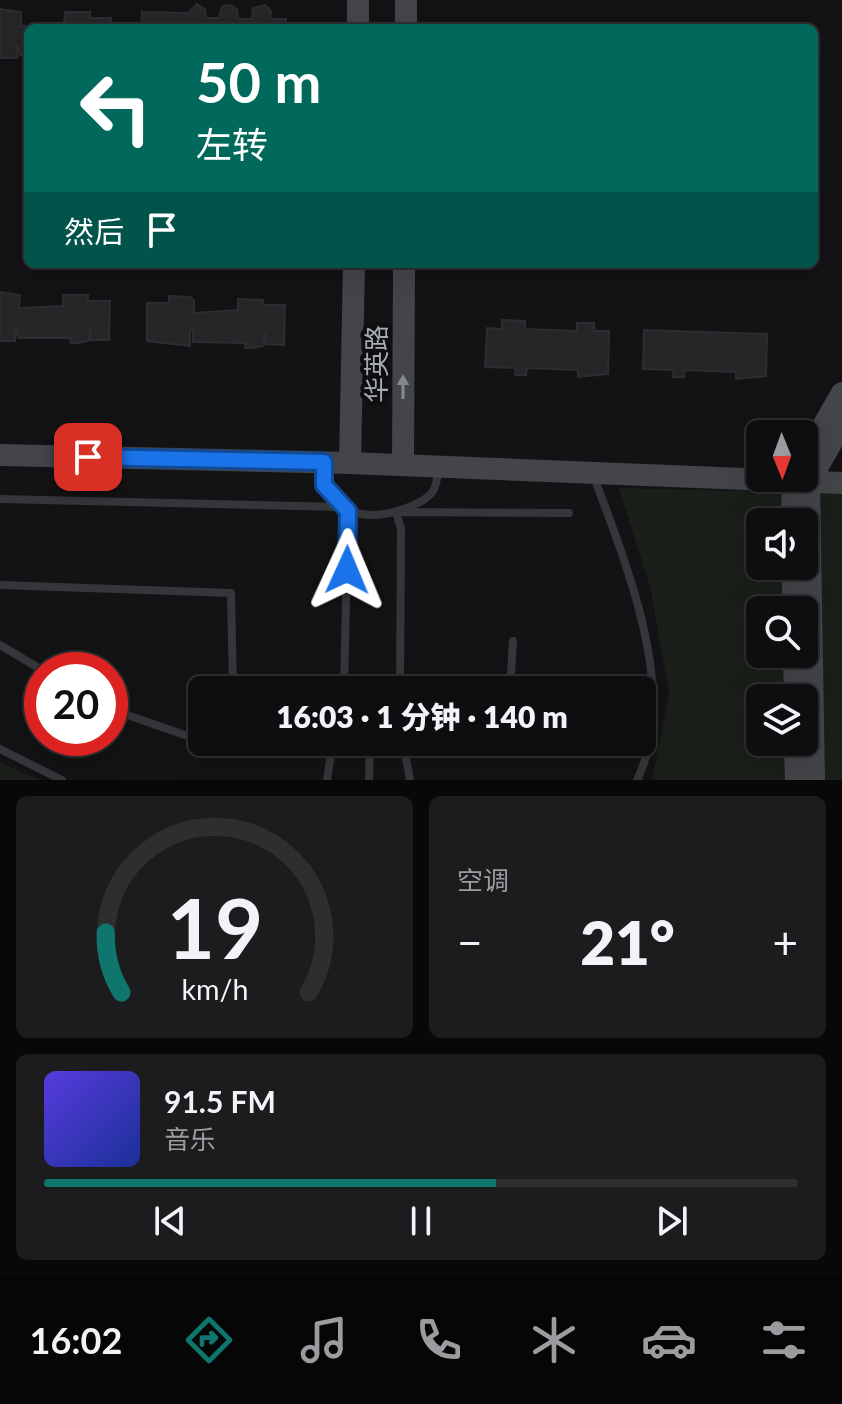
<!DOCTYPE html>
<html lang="zh">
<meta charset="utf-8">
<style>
body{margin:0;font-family:Lato,"Noto Sans SC",sans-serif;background:#1c1c1e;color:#f1f3f6;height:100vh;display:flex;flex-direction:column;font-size:30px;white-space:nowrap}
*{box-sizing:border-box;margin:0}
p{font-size:26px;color:#9b9c9f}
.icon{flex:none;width:44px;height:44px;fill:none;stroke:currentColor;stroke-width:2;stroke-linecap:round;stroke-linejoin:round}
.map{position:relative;height:780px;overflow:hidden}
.details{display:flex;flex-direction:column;gap:16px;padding:16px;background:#080809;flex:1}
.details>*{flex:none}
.guide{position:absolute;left:24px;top:24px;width:794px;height:244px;border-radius:12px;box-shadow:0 8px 32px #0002,0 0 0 2px #2e2e30;background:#00695c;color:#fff;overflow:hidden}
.needle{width:52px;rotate:179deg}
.controls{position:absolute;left:746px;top:420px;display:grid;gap:16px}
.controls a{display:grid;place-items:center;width:72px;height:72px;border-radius:12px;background:#0e0e10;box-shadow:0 8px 32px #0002,0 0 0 2px #2e2e30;font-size:40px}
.speed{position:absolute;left:24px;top:652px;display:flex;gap:16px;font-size:40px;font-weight:700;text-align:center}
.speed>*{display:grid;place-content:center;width:104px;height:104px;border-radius:50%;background:#0e0e10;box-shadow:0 8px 32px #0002,0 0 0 2px #2e2e30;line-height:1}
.speed .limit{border:12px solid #d22;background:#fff;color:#111}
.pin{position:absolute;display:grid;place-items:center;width:68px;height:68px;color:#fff;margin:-34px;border-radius:16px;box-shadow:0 4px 12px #0006}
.me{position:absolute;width:88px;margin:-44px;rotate:1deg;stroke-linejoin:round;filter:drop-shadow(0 0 6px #0008)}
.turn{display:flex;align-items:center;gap:28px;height:168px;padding:0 40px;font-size:36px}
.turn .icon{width:104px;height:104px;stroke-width:2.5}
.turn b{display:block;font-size:56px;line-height:68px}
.then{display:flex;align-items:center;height:76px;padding:0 40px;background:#0003;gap:16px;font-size:30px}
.big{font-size:60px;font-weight:800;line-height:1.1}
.details .widget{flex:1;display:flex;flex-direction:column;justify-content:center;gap:12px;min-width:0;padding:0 28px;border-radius:12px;background:#1c1c1e}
.details .dial{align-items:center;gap:0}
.dial svg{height:208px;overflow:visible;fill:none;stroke:#2e2e30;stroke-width:7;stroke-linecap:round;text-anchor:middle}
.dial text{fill:#f1f3f6;stroke:none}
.song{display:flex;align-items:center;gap:24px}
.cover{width:96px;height:96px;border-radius:12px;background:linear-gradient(135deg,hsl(250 70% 55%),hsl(230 70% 35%))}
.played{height:8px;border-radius:4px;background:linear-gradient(90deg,#0f766e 60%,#2e2e30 60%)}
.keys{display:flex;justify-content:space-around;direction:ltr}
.heat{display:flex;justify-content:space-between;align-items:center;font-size:44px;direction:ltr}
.details .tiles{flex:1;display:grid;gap:16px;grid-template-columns:1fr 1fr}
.widget:last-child{grid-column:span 2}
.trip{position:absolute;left:188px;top:676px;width:468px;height:80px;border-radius:12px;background:#0e0e10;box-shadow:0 8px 32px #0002,0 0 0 2px #2e2e30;font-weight:800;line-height:80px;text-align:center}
.tabs{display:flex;height:128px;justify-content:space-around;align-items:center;background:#060606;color:#9b9c9f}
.tabs .icon{width:56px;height:56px}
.tabs .selected{color:#0f766e}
.tabs b{font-size:36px;color:#f1f3f6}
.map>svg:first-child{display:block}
</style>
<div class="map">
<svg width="842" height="780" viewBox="0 0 842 780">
<rect width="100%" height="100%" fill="#131315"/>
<path fill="#1a1f1a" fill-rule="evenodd" d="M842 471V780H652L669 692 650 587 619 488 829 493ZM760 522H804V566H760ZM760 610H804V654H760ZM760 698H804V742H760Z
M0 763 41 780H0Z"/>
<path fill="#262629" stroke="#2d2d31" stroke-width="2" d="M197 4 205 9 206 18H219L222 6 231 5 237 9 238 19H252L253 8 265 5 271 11 270 19H286V26L295 28H141L142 12 188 13Z
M0 9 21 12V26L64 23 65 12H90V18H111V28H28V55H20L17 44V58H0Z
M0 292 20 295 19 308 63 306V295H88V301H110L109 340H90L91 328 88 341 78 343H71L70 338H18L15 326V341H0Z
M169 296 190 297 194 300V313L238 310V299L263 300V305H285L284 345 265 344V333L263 346 253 348H245V343L193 342V331H190V346L147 341V303H169Z
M502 320 525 321V329L577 331V323H594V331H609L608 374 578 377V370L527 368 526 375H515L516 368 485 367 487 328 502 329Z
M644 330 767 334 766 376 736 379V372L685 370 684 377H673L674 370 643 369Z"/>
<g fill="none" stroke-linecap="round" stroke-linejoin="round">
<path stroke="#353639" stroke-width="8" d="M324 463C324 515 367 524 409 507 418 503 430 498 434 489 437 484 437 476 438 470
M593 474C624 560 681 691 637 780
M0 499 341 507
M0 585 231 593 233 690
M0 645 42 670
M344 690 348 511
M400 690 401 529 396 512 569 513
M510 690 513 641
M110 709 202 741
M207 742 227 749 228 742
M403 742 410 780
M0 749 62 780
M327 780 333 742
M369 780 370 742"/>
<path stroke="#434549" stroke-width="22" d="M358 28V0
M406 28V0
M0 455 350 463 842 483
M804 459 842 393
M350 463 354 264
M403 465 404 264
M792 522 793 478
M793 566V610
M794 654 795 698
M795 742 796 780
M814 780 809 482 842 424"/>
</g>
<defs><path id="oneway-solid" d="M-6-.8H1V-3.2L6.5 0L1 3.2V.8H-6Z" transform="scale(2)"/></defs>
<use fill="#83878f" href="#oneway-solid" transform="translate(403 387) rotate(-90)"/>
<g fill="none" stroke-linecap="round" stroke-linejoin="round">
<defs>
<path id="route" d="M88 457 324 462V485L348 511 347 570"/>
</defs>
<use href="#route" stroke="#114b97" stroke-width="20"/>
<use href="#route" stroke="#1a73e8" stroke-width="14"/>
</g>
<g text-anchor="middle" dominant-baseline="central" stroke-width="8" stroke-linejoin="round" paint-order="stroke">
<g font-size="26" fill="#a6abb4" stroke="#0e0e10">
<text transform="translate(376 364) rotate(-90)">华英路</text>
</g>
</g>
</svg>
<div class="controls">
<a><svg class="needle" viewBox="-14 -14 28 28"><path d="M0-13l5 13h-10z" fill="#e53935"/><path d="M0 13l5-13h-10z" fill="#9b9c9f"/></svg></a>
<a><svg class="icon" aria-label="sound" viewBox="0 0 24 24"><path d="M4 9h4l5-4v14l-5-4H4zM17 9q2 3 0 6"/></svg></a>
<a><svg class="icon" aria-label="search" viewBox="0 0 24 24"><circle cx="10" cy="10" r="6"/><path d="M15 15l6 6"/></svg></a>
<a><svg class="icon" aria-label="layers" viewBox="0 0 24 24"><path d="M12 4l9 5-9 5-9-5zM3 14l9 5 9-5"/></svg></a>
</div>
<div class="speed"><div class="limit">20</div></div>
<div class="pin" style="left:88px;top:457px;background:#d93025"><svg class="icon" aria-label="arrive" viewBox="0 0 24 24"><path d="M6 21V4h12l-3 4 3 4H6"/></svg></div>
<svg class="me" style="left:347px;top:570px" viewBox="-20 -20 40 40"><path d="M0-17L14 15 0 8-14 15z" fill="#1a73e8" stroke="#fff" stroke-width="4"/></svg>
<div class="trip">16:03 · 1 分钟 · 140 m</div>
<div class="guide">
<div class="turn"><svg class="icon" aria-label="left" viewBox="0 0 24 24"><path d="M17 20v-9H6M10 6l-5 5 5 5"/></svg><div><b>50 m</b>左转</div></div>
<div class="then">然后<svg class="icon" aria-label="arrive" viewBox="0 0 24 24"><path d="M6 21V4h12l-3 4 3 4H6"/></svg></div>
</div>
</div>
<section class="details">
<div class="tiles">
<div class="widget dial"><svg viewBox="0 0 100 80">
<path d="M14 69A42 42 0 1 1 86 69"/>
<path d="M14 69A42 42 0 0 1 8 46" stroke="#0f766e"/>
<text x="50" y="56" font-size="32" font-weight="700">19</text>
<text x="50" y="72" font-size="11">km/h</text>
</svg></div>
<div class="widget"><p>空调</p>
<div class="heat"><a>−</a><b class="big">21°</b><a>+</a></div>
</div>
<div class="widget">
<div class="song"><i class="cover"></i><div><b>91.5 FM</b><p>音乐</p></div></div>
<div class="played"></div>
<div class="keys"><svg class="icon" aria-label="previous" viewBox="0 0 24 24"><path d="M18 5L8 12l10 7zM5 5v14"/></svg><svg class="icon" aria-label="pause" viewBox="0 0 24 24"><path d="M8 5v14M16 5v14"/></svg><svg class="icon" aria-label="next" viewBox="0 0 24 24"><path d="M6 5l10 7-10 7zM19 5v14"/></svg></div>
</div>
</div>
</section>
<nav class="tabs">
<b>16:02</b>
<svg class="icon selected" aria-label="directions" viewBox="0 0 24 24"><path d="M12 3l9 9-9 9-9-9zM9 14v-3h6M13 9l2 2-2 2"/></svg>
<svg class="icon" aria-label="music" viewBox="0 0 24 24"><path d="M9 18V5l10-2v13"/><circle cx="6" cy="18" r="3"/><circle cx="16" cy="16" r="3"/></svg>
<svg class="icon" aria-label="phone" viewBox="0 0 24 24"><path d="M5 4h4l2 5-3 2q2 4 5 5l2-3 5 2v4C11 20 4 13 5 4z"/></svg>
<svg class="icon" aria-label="climate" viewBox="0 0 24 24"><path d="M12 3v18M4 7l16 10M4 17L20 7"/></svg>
<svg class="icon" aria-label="car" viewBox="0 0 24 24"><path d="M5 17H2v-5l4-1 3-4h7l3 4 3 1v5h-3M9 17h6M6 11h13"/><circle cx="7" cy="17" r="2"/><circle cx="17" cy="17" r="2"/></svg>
<svg class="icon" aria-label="filters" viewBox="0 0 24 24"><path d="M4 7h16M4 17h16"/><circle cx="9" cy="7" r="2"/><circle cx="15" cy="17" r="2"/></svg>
</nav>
